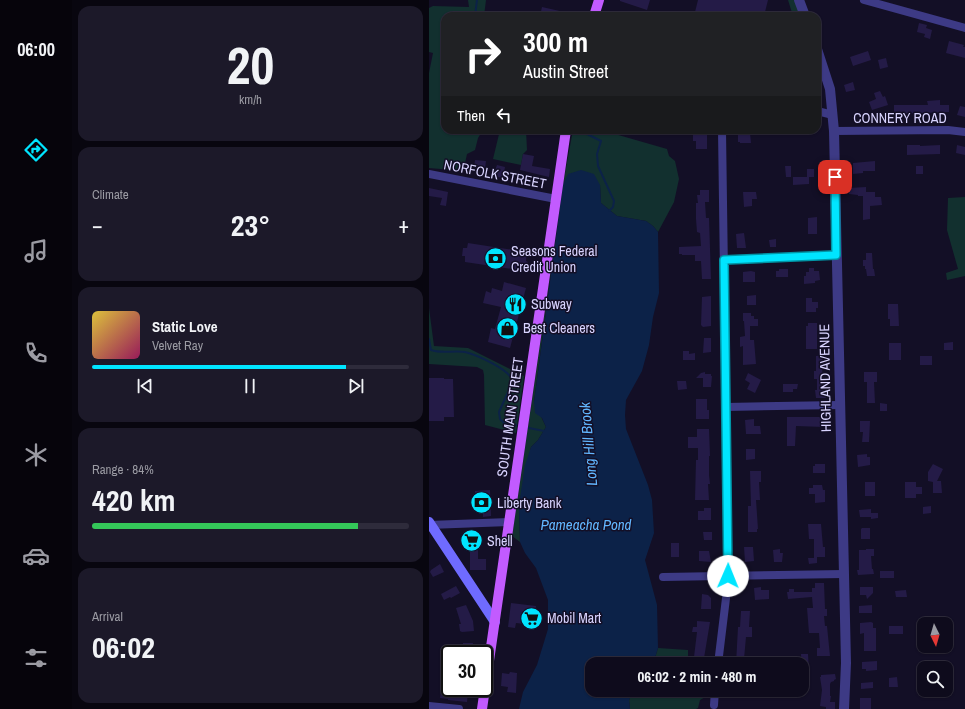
<!DOCTYPE html>
<meta charset="utf-8">
<style>
body{margin:0;font-family:"Archivo Narrow",sans-serif;background:#1c1929;color:#f1f3f6;height:100vh;display:flex;flex-direction:column;font-size:15px;white-space:nowrap}
*{box-sizing:border-box;margin:0}
p{font-size:13px;color:#9b9ba3}
.icon{flex:none;width:22px;height:22px;fill:none;stroke:currentColor;stroke-width:2;stroke-linecap:round;stroke-linejoin:round}
.map{position:relative;flex:1;overflow:hidden}
.drawer{display:flex;flex-direction:column;gap:6px;padding:6px;background:#08060f;width:357px}
.drawer>*{flex:none}
.banner{position:absolute;left:12px;top:12px;width:380px;height:122px;border-radius:12px;box-shadow:0 1px 3px #0004,0 0 0 1px #2e2b3b;background:#202124;color:#fff;overflow:hidden}
.needle{width:26px;rotate:175deg}
.tools{position:absolute;left:488px;top:617px;display:grid;gap:8px}
.tools a{display:grid;place-items:center;width:36px;height:36px;border-radius:8px;background:#0e0b1c;box-shadow:0 1px 3px #0004,0 0 0 1px #2e2b3b;font-size:20px}
.speed{position:absolute;left:12px;top:645px;display:flex;gap:8px;font-size:20px;font-weight:700;text-align:center}
.speed>*{display:grid;place-content:center;width:52px;height:52px;border-radius:50%;background:#0e0b1c;box-shadow:0 1px 3px #0004,0 0 0 1px #2e2b3b;line-height:1}
.speed .limit{border:2px solid #111;border-radius:6px;background:#fff;color:#111}
.pin{position:absolute;display:grid;place-items:center;width:34px;height:34px;color:#fff;margin:-17px;border-radius:8px;box-shadow:0 2px 6px #0006}
.me{position:absolute;width:44px;margin:-22px;rotate:1deg;stroke-linejoin:round;filter:drop-shadow(0 0 3px #0008)}
.turn{display:flex;align-items:center;gap:14px;height:84px;padding:0 16px;font-size:18px}
.turn .icon{width:52px;height:52px;stroke-width:2.5}
.turn b{display:block;font-size:28px;line-height:34px}
.then{display:flex;align-items:center;height:38px;padding:0 16px;background:#0003;gap:8px;font-size:15px}
.big{font-size:30px;font-weight:700;line-height:1.1}
.drawer .widget{flex:1;display:flex;flex-direction:column;justify-content:center;gap:6px;min-width:0;padding:0 14px;border-radius:12px;background:#1c1929}
.drawer .dial{align-items:center;gap:0}
.dial b{font-size:52px;line-height:1}
.song{display:flex;align-items:center;gap:12px}
.cover{width:48px;height:48px;border-radius:6px;background:linear-gradient(135deg,hsl(50 70% 55%),hsl(330 70% 35%))}
.played{height:4px;border-radius:2px;background:linear-gradient(90deg,#00e5ff 80%,#2e2b3b 80%)}
.keys{display:flex;justify-content:space-around;direction:ltr}
.heat{display:flex;justify-content:space-between;align-items:center;font-size:22px;direction:ltr}
.charge{height:6px;border-radius:3px;background:linear-gradient(90deg,#34c759 84%,#2e2b3b 0)}
.trip{position:absolute;left:156px;top:657px;width:224px;height:40px;border-radius:12px;background:#0e0b1c;box-shadow:0 1px 3px #0004,0 0 0 1px #2e2b3b;font-weight:700;line-height:40px;text-align:center}
main{display:flex;flex:1;min-height:0}
.tab-bar{display:flex;flex-direction:column;width:72px;justify-content:space-around;align-items:center;background:#06040b;color:#9b9ba3}
.tab-bar .icon{width:28px;height:28px}
.tab-bar .on{color:#00e5ff}
.tab-bar b{font-size:18px;color:#f1f3f6}
.map>svg:first-child{display:block}
</style>
<main>
<nav class="tab-bar">
<b>06:00</b>
<svg class="icon on" aria-label="directions" viewBox="0 0 24 24"><path d="M12 3l9 9-9 9-9-9zM9 14v-3h6M13 9l2 2-2 2"/></svg>
<svg class="icon" aria-label="music" viewBox="0 0 24 24"><path d="M9 18V5l10-2v13"/><circle cx="6" cy="18" r="3"/><circle cx="16" cy="16" r="3"/></svg>
<svg class="icon" aria-label="phone" viewBox="0 0 24 24"><path d="M5 4h4l2 5-3 2q2 4 5 5l2-3 5 2v4C11 20 4 13 5 4z"/></svg>
<svg class="icon" aria-label="climate" viewBox="0 0 24 24"><path d="M12 3v18M4 7l16 10M4 17L20 7"/></svg>
<svg class="icon" aria-label="car" viewBox="0 0 24 24"><path d="M5 17H2v-5l4-1 3-4h7l3 4 3 1v5h-3M9 17h6M6 11h13"/><circle cx="7" cy="17" r="2"/><circle cx="17" cy="17" r="2"/></svg>
<svg class="icon" aria-label="filters" viewBox="0 0 24 24"><path d="M4 7h16M4 17h16"/><circle cx="9" cy="7" r="2"/><circle cx="15" cy="17" r="2"/></svg>
</nav>
<section class="drawer">
<div class="widget dial"><b>20</b><p>km/h</p></div>
<div class="widget"><p>Climate</p>
<div class="heat"><a>−</a><b class="big">23°</b><a>+</a></div>
</div>
<div class="widget">
<div class="song"><i class="cover"></i><div><b>Static Love</b><p>Velvet Ray</p></div></div>
<div class="played"></div>
<div class="keys"><svg class="icon" aria-label="previous" viewBox="0 0 24 24"><path d="M18 5L8 12l10 7zM5 5v14"/></svg><svg class="icon" aria-label="pause" viewBox="0 0 24 24"><path d="M8 5v14M16 5v14"/></svg><svg class="icon" aria-label="next" viewBox="0 0 24 24"><path d="M6 5l10 7-10 7zM19 5v14"/></svg></div>
</div>
<div class="widget"><p>Range · 84%</p><b class="big">420 km</b><div class="charge"></div></div>
<div class="widget"><p>Arrival</p><b class="big">06:02</b></div>
</section>
<div class="map">
<svg width="536" height="709" viewBox="0 0 536 709">
<rect width="100%" height="100%" fill="#130f26"/>
<path fill="#12302f" d="M39 0H57L55 16H16V130H54L49 138 46 150 38 154 35 168 23 170 0 168V73L4 53 0 52V8L4 6 40 7Z
M359 0H366L372 16H364Z
M71 130H97L98 150 94 154 92 165 64 159Z
M144 130H172L238 149 240 156 246 161 250 179 245 202 229 232 224 226 217 221 188 216 172 203 171 185 134 184Z
M536 197V276L518 280 517 273 529 269 518 230 519 198Z
M125 249 105 402 117 427 109 440 102 447 90 505 91 542 83 536Z
M0 308 5 346 39 348 95 376 87 433 56 425 55 375 54 370 48 367 0 364Z
M229 648 259 650V663L261 664H224Z
M205 690H259L269 691 270 690H282L280 695 271 700 269 708 267 709H201L200 700Z"/>
<path fill="#0c2248" d="M152 170 165 174 171 185 172 203 188 216 217 221 224 226 229 232 230 293 224 317 220 345 213 371 197 400 196 415 197 429 219 485 223 500 225 533 216 560 228 605 229 648 224 664H163V690H205L200 700 201 709H90L94 692 108 665 119 629V600L107 568 96 553 91 542 90 505 96 465 102 447 109 440 117 427 113 418 106 413 105 402 134 184 139 174Z"/>
<g fill="none" stroke-linecap="round" stroke-linejoin="round">
<path stroke="#0c2248" stroke-width="2" d="M46 16 48 0
M150 130 172 141 168 154 169 166 185 201 184 207 180 211
M0 339 2 350C13 354 25 350 36 352 48 355 80 369 84 381L70 412 71 419 75 423 87 425
M100 428 115 431"/>
</g>
<path fill="#241b47" d="M191 0H221L218 10 191 1Z
M269 0H339L335 16H265Z
M113 7 144 14V16H111Z
M490 23 498 25 497 28 503 30 501 39 495 37 496 34 488 32Z
M520 41 535 45 534 47H536V58L517 53Z
M439 51 442 60 424 66 421 57Z
M457 58 459 67 451 69 449 60Z
M424 82 426 90 417 92 415 85Z
M451 91 454 97 456 96 459 105 443 110 440 102 447 99 445 93Z
M511 100V105H520V112L465 114V105H499L498 101Z
M531 106 536 107V117L528 115Z
M264 130H278V149H267V141H264Z
M309 133H321L322 143H311V142H309Z
M478 145H491V146L511 145V154L478 155Z
M528 145 536 147V155L527 153Z
M94 154 105 156 103 166 121 169 120 177 91 170Z
M46 160 57 161 56 169 45 168Z
M446 161V171H434V173L424 174V163Z
M68 165 76 167 74 178 64 176Z
M356 166H362V177H357Z
M487 166H494V174H487Z
M378 169H385V177H380V184L364 185V177H378Z
M437 187V192H446V197H452L453 205 441 206V219L434 220V196H429V195L420 194V188Z
M0 188 19 192 17 206 11 205 13 198 0 196Z
M271 190H280V202H276L277 218H280L282 279H273L272 261H266V255H253V254H250V247L272 246 271 233 268 232 267 219V203H269L268 195H271Z
M314 192H327L328 199H323V206L315 207Z
M388 217V234H379V218Z
M315 233 317 248H308L307 234Z
M347 239V247H341L340 240Z
M39 243 98 252 97 261 99 262 97 271 36 262V256H33L34 248H38Z
M437 253H443L444 269H445L446 276H438L437 269H436V266H434V260H437Z
M380 268H385V271H390L391 280 386 281V283L375 284V276H377V272H380Z
M350 269H359V277H347V271H350Z
M322 271 326 272V282H314V272Z
M75 282 97 288 81 348 59 342 62 328 66 329 72 307 54 303 57 291 62 293 63 288 73 291Z
M327 295V305H318V296Z
M282 296V326L274 327 272 325 273 297Z
M377 298H383V302H389V308H387V312H377Z
M459 304H469L470 326H461V319H459Z
M314 313H322V316H325V319H329V326H321V340H325L327 364 314 365V346L311 347V337L316 336 315 321H314Z
M379 323H388V349H377V326H379Z
M275 338H282V352L274 353Z
M524 342V350H515V343Z
M460 343H472V360H460Z
M254 351H260V354L266 353V360H254Z
M397 355 398 364H393L394 389H396L397 398H387L386 390H388V379H385V371H387V356Z
M491 356H503V365H491Z
M276 372V374H282V376H283L282 387H274V378H267L272 373Z
M435 372H448V382H445L446 403H438V382H435Z
M319 373 332 380 326 393 318 389 321 383 316 380Z
M0 378H15V379H24L25 417H15V421H0Z
M248 381H257L258 389 249 390Z
M354 384H369L368 389H364V392H354Z
M267 399H278V410H280V419H267Z
M451 403 458 404V411H451Z
M358 417H397V425H395V427L367 426 366 446H358Z
M325 419V426H331L332 434H317L316 420Z
M431 421H441L440 442H433L434 432H431Z
M268 429H280L281 456H280V475L281 484H279L280 500H266L267 460H269V448H259V437H268Z
M317 449H326V459L317 460Z
M438 454V457H441V465L429 467 428 455Z
M386 464H396V473H384V466H386Z
M504 464 514 469 508 481H512L513 493H504V482L499 481V472Z
M321 471H332V482H330L331 500H327L329 529H328V532H319V506H322Z
M436 482H446V496H436Z
M476 482H487V487H493V494H487V498H476Z
M384 485H393L394 490H396V502L386 503V494H380V488H384Z
M61 490 62 516 54 517V507H42L41 501 46 500V491Z
M502 506V513L494 514V507Z
M275 508H282V520H269V511H275Z
M442 509V513H449V518L442 519V517H431L430 510Z
M379 524H392L394 547H396V557H388V563L380 564 379 558H385V539H380Z
M433 528H441V539H432V529Z
M274 532H283V540H275Z
M35 534H51V549H49V559H57V570H41V549H35Z
M242 543H250V557H242Z
M315 547H324L325 561 316 562Z
M351 549V553H354L353 562H345L344 550Z
M437 549H445V556H442L443 569H444L445 574 429 575 428 570H430V550H437Z
M270 551H280L282 562 270 561Z
M11 564 15 572 4 577 1 572 2 570Z
M451 571H465V578H451Z
M386 583H395L396 609H398V616H395L396 626H398L401 656H388V648H391L390 633H380L378 608H384L383 597 359 599 358 592H360V589H365V592H383V588H386Z
M27 586 31 593 22 598 21 597 15 600 12 594Z
M332 587V590H340V599L326 600 325 588Z
M431 587H444V593L438 599 437 595H431Z
M477 590 478 597H467L466 591Z
M273 594 279 595 282 598V609H272Z
M82 603 107 606 106 614H110L108 623H105V625L87 623 86 628 79 627Z
M37 605 44 621 45 631 33 632 31 631 30 624H32L27 608Z
M443 605V613H430V606Z
M312 611H321L320 627H323V637H317L315 659H318V664H307L309 627H311Z
M268 621 281 622 274 664H266L267 657H265L268 632H263L264 627H268Z
M442 622 444 623V628H447V651H435V633L431 634V623Z
M460 626H474V634H460Z
M34 643H44L43 654H33Z
M372 654H379L380 673H373Z
M448 661V670L437 671V669H433V662Z
M81 672 88 673 87 693 78 692 79 687 72 686 73 673 80 674Z
M406 674 407 679 405 680V681L402 682 401 684V696H402L401 702H406V709H397V707L391 706 393 690 391 677H392V675Z
M468 677 469 687H460V678Z
M444 682V688L432 689V683Z
M12 689 39 692 38 702 19 700V699L11 698Z
M431 698H442V709H431Z"/>
<g fill="none" stroke-linecap="round" stroke-linejoin="round">
<path stroke="#3d3a85" stroke-width="8" d="M435 0 536 28
M388 111 404 115
M405 131 519 130 536 132
M0 174 127 199
M295 260 407 255
M297 407 410 405
M0 525 80 522
M234 577 415 574
M289 664 298 590 299 561 293 130
M285 705 286 690
M0 706 30 709"/>
<path stroke="#3d3a85" stroke-width="10" d="M370 0 376 16
M388 49 401 89 405 131 417 663 415 709"/>
<path stroke="#6f6bff" stroke-width="10" d="M0 522 66 622"/>
<path stroke="#c25bff" stroke-width="10" d="M165 16 170 0
M53 709 137 130"/>
</g>
<g fill="none" stroke-linecap="round" stroke-linejoin="round">
<defs>
<path id="route" d="M299 576 295 260 407 255 406 177"/>
</defs>
<use href="#route" stroke="#0095a6" stroke-width="10"/>
<use href="#route" stroke="#00e5ff" stroke-width="7"/>
</g>
<defs>
<symbol id="bank-disc" viewBox="-11 -11 22 22"><circle r="9.5" fill="#00e5ff" stroke="#130f26"/><path d="M-6-4H6V4H-6ZM0-2.3a2.3 2.3 0 1 0 0 4.6a2.3 2.3 0 1 0 0-4.6Z" fill="#111"/></symbol>
<symbol id="restaurant-disc" viewBox="-11 -11 22 22"><circle r="9.5" fill="#00e5ff" stroke="#130f26"/><path d="M-5-6h1v4h1v-4h1v4h1v-4h1v5L-1.5 .5V6h-2V.5L-5-1ZM5-6V6H3V1.5H1.5Q1.5-4 5-6Z" fill="#111"/></symbol>
<symbol id="shop-disc" viewBox="-11 -11 22 22"><circle r="9.5" fill="#00e5ff" stroke="#130f26"/><path d="M-5-2.5h2.3a2.7 3.5 0 0 1 5.4 0H5L5.5 6h-11ZM-1.5-2.5h3a1.5 2.3 0 0 0-3 0Z" fill="#111"/></symbol>
<symbol id="supermarket-disc" viewBox="-11 -11 22 22"><circle r="9.5" fill="#00e5ff" stroke="#130f26"/><path d="M-6-5.5h2.5l.6 2H6L4.5 2H-2.5L-4.4-4H-6ZM-1.5 3.2a1.3 1.3 0 1 0 .1 0ZM3 3.2a1.3 1.3 0 1 0 .1 0Z" fill="#111"/></symbol>
</defs>
<g fill-rule="evenodd">
<use href="#bank-disc" x="54" y="246" width="25" height="25"/>
<use href="#restaurant-disc" x="74" y="292" width="25" height="25"/>
<use href="#shop-disc" x="66" y="316" width="25" height="25"/>
<use href="#bank-disc" x="40" y="490" width="25" height="25"/>
<use href="#supermarket-disc" x="30" y="528" width="25" height="25"/>
<use href="#supermarket-disc" x="90" y="606" width="25" height="25"/>
</g>
<g text-anchor="middle" dominant-baseline="central" stroke-width="3" stroke-linejoin="round" paint-order="stroke">
<g font-size="14" fill="#d9d4ff" stroke="#130f26">
<text x="471" y="118">CONNERY ROAD</text>
<text transform="translate(66 174) rotate(11)">NORFOLK STREET</text>
<text transform="translate(396 378) rotate(-91)">HIGHLAND AVENUE</text>
<text transform="translate(81 417) rotate(-82)">SOUTH MAIN STREET</text>
</g>
<g font-size="14" fill="#d9d4ff" stroke="#130f26" text-anchor="start">
<text x="82" y="251">Seasons Federal<tspan x="82" dy="16">Credit Union</tspan></text>
<text x="102" y="304">Subway</text>
<text x="94" y="328">Best Cleaners</text>
<text x="68" y="503">Liberty Bank</text>
<text x="58" y="541">Shell</text>
<text x="118" y="618">Mobil Mart</text>
</g>
<g font-size="15" font-style="italic" fill="#62b6ff" stroke="#130f26">
<text transform="translate(159 444) rotate(-95)">Long Hill Brook</text>
<text x="157" y="524">Pameacha Pond</text>
</g>
</g>
</svg>
<div class="tools">
<a><svg class="needle" viewBox="-14 -14 28 28"><path d="M0-13l5 13h-10z" fill="#e53935"/><path d="M0 13l5-13h-10z" fill="#9b9ba3"/></svg></a>
<a><svg class="icon" aria-label="search" viewBox="0 0 24 24"><circle cx="10" cy="10" r="6"/><path d="M15 15l6 6"/></svg></a>
</div>
<div class="speed"><div class="limit">30</div></div>
<div class="pin" style="left:406px;top:177px;background:#d93025"><svg class="icon" aria-label="arrive" viewBox="0 0 24 24"><path d="M6 21V4h12l-3 4 3 4H6"/></svg></div>
<svg class="me" style="left:299px;top:576px" viewBox="-20 -20 40 40"><circle r="19" fill="#fff"/><path d="M0-13L10 11 0 6-10 11z" fill="#00e5ff"/></svg>
<div class="trip">06:02 · 2 min · 480 m</div>
<div class="banner">
<div class="turn"><svg class="icon" aria-label="right" viewBox="0 0 24 24"><path d="M7 20v-9h11M14 6l5 5-5 5"/></svg><div><b>300 m</b>Austin Street</div></div>
<div class="then">Then<svg class="icon" aria-label="left" viewBox="0 0 24 24"><path d="M17 20v-9H6M10 6l-5 5 5 5"/></svg></div>
</div>
</div>
</main>
